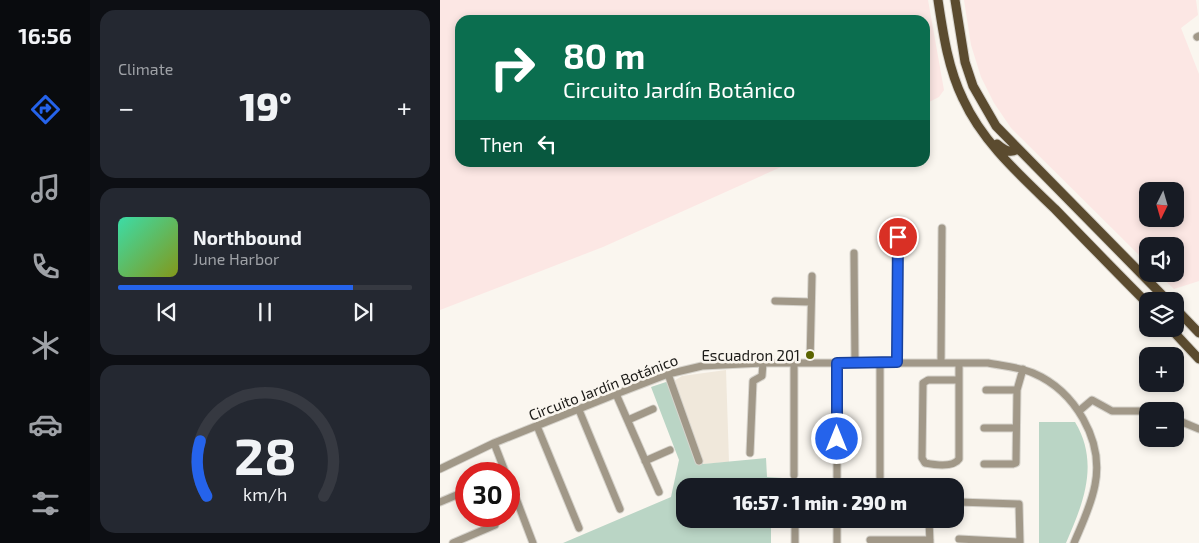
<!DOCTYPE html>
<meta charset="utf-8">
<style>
body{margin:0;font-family:"Exo 2",sans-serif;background:#242831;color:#f1f3f6;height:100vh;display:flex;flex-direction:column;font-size:19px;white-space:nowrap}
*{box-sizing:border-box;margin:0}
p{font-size:16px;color:#9ea1a6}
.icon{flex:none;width:28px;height:28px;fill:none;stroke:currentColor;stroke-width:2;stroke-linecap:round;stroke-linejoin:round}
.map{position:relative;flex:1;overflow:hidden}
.panel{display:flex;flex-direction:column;gap:10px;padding:10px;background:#0d0f14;width:350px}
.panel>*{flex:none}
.banner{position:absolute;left:15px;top:15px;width:475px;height:152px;border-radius:15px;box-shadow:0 2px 8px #0003;background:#0b6e4f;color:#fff;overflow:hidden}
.needle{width:32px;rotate:185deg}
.controls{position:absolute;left:699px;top:182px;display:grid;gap:10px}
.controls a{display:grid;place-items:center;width:45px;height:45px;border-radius:10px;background:#171b24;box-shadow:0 2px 8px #0003;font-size:25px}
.speed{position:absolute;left:15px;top:462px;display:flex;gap:10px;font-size:25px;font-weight:700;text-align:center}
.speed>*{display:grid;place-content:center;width:65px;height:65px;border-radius:50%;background:#171b24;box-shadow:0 2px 8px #0003;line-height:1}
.speed .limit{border:8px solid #d22;background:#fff;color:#111}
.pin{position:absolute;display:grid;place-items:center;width:42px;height:42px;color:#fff;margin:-21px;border:2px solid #fff;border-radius:50%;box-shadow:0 1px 5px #0007}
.me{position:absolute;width:55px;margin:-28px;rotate:0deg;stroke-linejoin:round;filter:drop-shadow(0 0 4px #0008)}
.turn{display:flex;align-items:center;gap:18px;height:105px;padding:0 25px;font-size:22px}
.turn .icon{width:65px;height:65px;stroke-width:2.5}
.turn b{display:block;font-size:35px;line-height:42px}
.then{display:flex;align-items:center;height:48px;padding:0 25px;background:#0003;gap:10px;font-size:19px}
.big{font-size:38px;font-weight:800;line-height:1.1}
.panel .widget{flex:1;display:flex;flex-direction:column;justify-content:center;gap:8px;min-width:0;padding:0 18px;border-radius:15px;background:#242831}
.panel .dial{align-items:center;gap:0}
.dial svg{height:130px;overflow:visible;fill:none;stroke:#363941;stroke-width:7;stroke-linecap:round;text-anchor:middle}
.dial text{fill:#f1f3f6;stroke:none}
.song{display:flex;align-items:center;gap:15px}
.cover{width:60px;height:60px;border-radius:8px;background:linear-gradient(135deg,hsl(160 70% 55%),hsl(70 70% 35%))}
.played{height:5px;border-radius:2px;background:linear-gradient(90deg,#2563eb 80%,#363941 80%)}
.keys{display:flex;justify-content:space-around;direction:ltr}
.heat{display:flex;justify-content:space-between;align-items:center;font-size:28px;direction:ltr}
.trip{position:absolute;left:236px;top:478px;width:288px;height:50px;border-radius:15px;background:#171b24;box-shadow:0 2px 8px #0003;font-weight:800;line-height:50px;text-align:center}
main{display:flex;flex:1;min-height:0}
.tabs{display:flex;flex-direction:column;width:90px;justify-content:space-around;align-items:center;background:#090b0e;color:#9ea1a6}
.tabs .icon{width:35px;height:35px}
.tabs .on{color:#2563eb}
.tabs b{font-size:22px;color:#f1f3f6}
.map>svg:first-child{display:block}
</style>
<main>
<nav class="tabs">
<b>16:56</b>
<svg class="icon on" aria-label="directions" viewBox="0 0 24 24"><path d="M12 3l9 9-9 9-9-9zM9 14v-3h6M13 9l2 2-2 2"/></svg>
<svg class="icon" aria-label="music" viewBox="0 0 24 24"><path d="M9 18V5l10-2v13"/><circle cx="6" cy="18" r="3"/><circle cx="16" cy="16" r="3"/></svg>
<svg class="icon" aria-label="phone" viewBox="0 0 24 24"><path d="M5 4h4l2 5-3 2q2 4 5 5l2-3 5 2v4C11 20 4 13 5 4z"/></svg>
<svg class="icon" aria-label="climate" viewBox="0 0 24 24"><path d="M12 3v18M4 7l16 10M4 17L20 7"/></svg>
<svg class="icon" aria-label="car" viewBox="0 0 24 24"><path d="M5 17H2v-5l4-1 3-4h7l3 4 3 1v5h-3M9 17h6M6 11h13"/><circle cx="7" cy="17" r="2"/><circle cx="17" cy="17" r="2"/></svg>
<svg class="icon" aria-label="filters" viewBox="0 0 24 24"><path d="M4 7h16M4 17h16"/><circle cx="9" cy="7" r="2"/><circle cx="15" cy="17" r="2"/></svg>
</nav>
<section class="panel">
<div class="widget"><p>Climate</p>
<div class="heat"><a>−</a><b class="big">19°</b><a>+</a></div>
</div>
<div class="widget">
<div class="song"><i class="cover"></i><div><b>Northbound</b><p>June Harbor</p></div></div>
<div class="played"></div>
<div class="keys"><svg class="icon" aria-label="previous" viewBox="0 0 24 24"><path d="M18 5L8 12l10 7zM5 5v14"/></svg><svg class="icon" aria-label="pause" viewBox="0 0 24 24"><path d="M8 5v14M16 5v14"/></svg><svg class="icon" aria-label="next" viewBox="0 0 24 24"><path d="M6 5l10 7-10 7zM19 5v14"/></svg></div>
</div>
<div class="widget dial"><svg viewBox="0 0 100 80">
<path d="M14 69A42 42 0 1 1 86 69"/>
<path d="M14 69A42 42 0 0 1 10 35" stroke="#2563eb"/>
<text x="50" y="56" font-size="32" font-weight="700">28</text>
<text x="50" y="72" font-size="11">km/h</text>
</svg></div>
</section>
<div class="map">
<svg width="759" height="543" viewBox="0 0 759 543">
<rect width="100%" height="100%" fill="#faf6ef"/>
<path fill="#f0e8db" d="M286 370 289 462 263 464 234 381 242 376Z"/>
<path fill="#fce7e4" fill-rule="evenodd" d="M0 0H488L504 90 499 97 485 104V20H20V162L350 163 163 247 0 310Z
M524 0H756L758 15 741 28 759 74V281L734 289 718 274H735V246H708L707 263 571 128 554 103 541 77 531 45ZM708 191H735V219H708Z"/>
<path fill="#bad5c5" d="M229 381 263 464 326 458 327 477 373 480V486H245V519H252L248 527 255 523 256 519H331V543H123L231 497 239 460 211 387Z
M599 422H635C660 463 643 504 626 543H599Z"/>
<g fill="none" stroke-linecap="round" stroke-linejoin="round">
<defs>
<path id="minor" d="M757 37 759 36
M414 253 415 363
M335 301 371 302
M457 362 458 237
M501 362 502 228
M370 363 372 276
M397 363V477
M228 374 259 461
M519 380H488L483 383 482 458 485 463C495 465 513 468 519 459V363
M546 390H577
M176 394 219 492
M139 410 180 509
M639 411 652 400 672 411H708
M735 419 759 429
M188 420 213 409
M97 426 139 528
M544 428H576
M54 443 66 474
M310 453 313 381 322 376 323 363
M205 461 230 450
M544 464H573L576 463 577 390 583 369
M0 469 54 443 176 394 228 374 262 366 323 363H548C563 366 579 367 593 373 635 391 664 440 655 485 651 506 642 524 634 543
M354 475V363
M440 477V362
M69 480 93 543
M0 502 26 491
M518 502 579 504 580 543
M397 519V543
M489 519 490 543
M519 539 580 542
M430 540H490
M13 543 55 525
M355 543V519"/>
<path id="major" d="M498 0C503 33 508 68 523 99 543 143 581 176 615 209 646 241 677 273 708 304
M515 0 525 62 533 86 556 126 728 301
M557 144C564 150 570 154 578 149
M735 308 759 333
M731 329 759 359"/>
</defs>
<use href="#minor" stroke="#d6d3cc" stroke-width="9"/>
<use href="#major" stroke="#d6d3cc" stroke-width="11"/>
<use href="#minor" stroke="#a19888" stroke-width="7"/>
<use href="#major" stroke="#5b4b2f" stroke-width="9"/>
</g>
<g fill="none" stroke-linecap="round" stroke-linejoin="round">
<defs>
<path id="route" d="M397 439V363L457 362 458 237"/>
</defs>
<use href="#route" stroke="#184099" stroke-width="12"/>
<use href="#route" stroke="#2563eb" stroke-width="9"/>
</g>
<circle fill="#5b6300" stroke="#faf6ef" stroke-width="2" cx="370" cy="355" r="5"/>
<g text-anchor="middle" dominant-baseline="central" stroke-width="5" stroke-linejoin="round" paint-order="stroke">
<g font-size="15" fill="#1b1a17" stroke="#faf6ef" text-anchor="end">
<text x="360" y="355">Escuadron 201</text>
</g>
<g font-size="15" fill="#1b1a17" stroke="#faf6ef">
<text transform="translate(163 387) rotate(-21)">Circuito Jardín Botánico</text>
</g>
</g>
</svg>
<div class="controls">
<a><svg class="needle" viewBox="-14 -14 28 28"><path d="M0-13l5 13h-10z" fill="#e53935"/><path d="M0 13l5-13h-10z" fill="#9ea1a6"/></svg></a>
<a><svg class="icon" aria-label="sound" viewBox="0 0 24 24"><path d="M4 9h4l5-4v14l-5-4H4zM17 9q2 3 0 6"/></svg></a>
<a><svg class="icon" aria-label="layers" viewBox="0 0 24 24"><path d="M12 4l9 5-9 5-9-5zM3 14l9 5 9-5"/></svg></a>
<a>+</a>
<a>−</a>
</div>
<div class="speed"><div class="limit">30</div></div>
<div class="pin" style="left:458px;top:237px;background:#d93025"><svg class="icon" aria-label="arrive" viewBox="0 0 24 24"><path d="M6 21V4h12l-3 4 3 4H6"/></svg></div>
<svg class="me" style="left:397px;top:439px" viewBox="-20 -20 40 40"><circle r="17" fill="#2563eb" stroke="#fff" stroke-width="3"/><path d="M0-11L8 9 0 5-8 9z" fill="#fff"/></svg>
<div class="trip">16:57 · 1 min · 290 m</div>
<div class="banner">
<div class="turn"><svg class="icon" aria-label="right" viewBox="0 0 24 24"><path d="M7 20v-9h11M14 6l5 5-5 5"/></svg><div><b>80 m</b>Circuito Jardín Botánico</div></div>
<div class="then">Then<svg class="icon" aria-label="left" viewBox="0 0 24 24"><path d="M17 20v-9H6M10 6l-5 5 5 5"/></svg></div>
</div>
</div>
</main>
